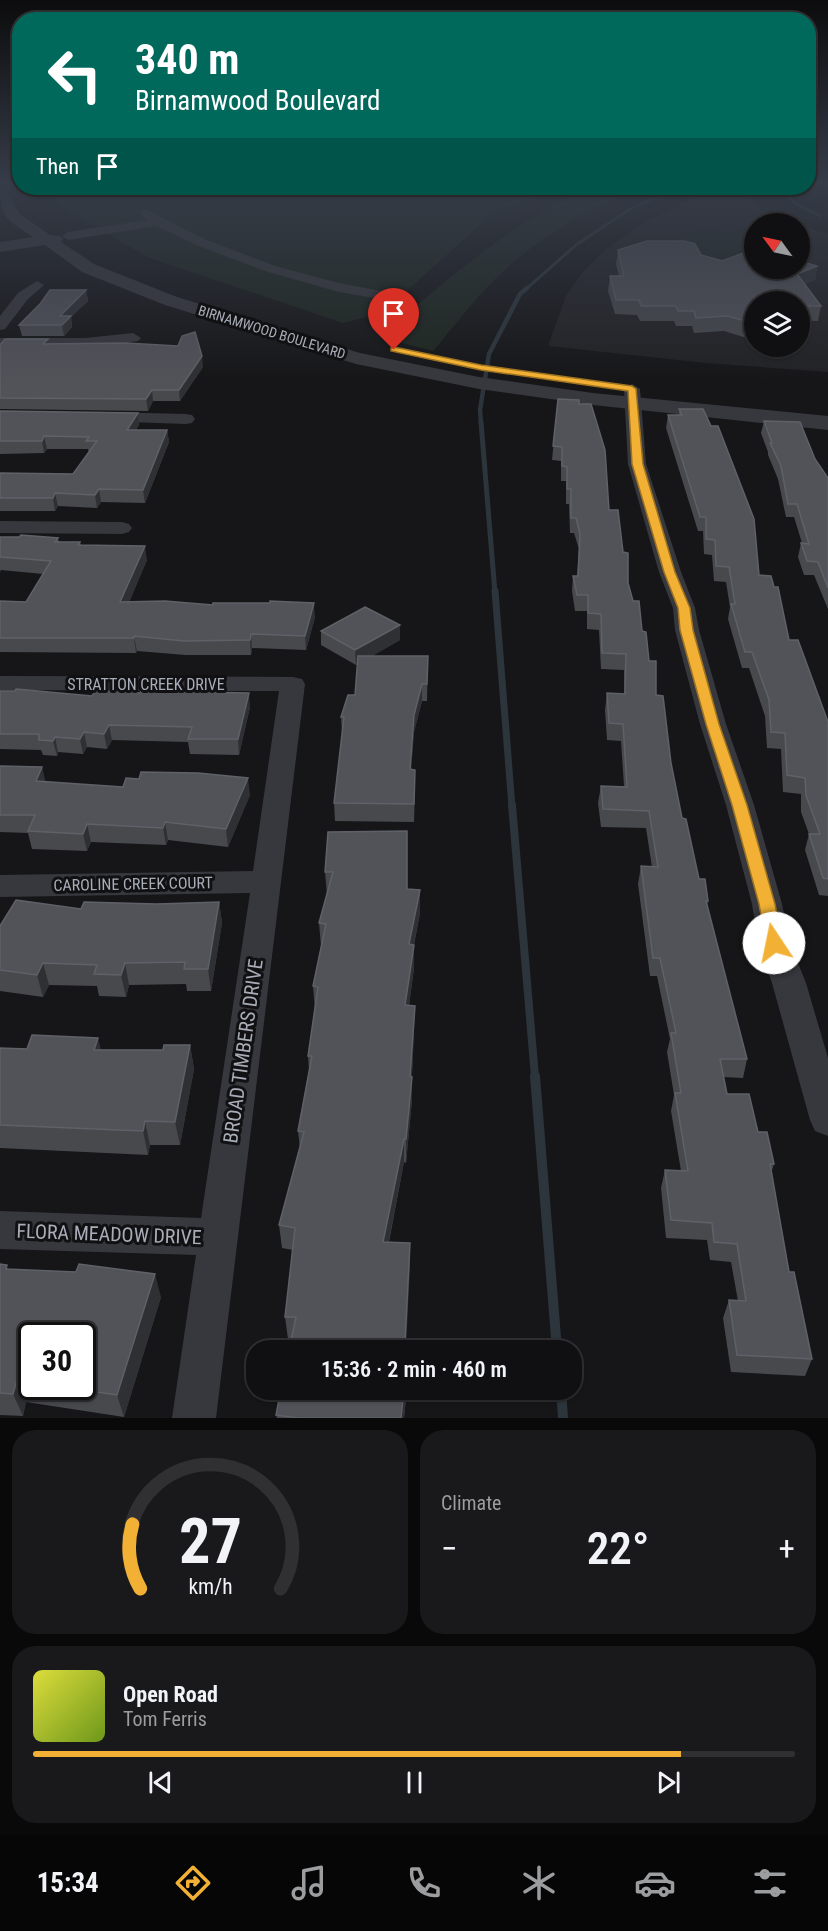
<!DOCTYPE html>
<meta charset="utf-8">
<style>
body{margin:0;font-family:"Roboto Condensed",sans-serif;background:#19191b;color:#f1f3f6;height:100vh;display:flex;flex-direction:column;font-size:22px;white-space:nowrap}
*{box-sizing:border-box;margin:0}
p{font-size:20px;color:#9c9d9f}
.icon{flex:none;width:33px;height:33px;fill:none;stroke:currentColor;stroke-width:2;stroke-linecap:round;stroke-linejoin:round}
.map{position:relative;height:1418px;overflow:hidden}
.panel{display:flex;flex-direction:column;gap:12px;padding:12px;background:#09090a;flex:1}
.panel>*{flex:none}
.top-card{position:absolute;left:12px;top:12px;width:804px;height:183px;border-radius:24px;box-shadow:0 2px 4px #0004,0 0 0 2px #303032;background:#00695c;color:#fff;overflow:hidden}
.needle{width:39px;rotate:303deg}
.controls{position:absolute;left:744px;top:213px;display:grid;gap:12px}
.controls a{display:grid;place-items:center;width:66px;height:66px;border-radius:50%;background:#101012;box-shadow:0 2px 4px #0004,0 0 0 2px #303032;font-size:30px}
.speed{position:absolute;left:18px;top:1322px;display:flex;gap:12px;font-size:30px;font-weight:700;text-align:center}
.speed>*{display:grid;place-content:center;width:78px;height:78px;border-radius:50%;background:#101012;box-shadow:0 2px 4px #0004,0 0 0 2px #303032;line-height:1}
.speed .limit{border:3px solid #111;border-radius:9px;background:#fff;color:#111}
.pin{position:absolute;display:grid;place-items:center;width:51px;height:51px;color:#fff;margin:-62px -26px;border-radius:50% 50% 50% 0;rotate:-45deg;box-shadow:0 0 6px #0007}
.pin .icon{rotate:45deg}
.me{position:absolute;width:66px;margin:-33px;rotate:349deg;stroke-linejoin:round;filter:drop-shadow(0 0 4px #0008)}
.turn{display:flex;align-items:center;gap:21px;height:126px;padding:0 24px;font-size:27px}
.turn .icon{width:78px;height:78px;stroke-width:2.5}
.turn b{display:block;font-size:42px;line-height:51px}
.then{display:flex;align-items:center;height:57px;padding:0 24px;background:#0003;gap:12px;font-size:22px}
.big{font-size:45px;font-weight:600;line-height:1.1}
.panel .card{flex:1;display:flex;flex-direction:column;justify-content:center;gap:9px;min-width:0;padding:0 21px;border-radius:24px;background:#19191b}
.panel .dial{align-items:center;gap:0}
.dial svg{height:156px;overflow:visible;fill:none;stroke:#303032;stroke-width:7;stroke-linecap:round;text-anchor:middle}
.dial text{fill:#f1f3f6;stroke:none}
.song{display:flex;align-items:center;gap:18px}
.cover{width:72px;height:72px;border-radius:9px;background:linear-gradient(135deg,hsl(60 70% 55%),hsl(80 70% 35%))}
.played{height:6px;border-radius:3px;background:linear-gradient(90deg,#f2b134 85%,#303032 85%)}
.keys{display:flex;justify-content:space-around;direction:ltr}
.heat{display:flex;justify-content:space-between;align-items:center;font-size:33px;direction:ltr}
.panel .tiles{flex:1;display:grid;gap:12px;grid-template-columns:1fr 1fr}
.card:last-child{grid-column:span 2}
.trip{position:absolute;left:246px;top:1340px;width:336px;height:60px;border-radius:24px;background:#101012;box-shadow:0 2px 4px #0004,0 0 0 2px #303032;font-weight:600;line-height:60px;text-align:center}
.dock{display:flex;height:96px;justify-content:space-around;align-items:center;background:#060607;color:#9c9d9f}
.dock .icon{width:42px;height:42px}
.dock .selected{color:#f2b134}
.dock b{font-size:27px;color:#f1f3f6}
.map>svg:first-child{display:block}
</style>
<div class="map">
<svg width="828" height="1418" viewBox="0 0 828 1418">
<rect width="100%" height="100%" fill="#161618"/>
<path fill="#222225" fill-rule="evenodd" d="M716 188H745L747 196 761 210 792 223 754 224V268H800V226L828 233V372L706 363 548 346 566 296 581 274 605 250 646 221ZM754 302H800V346H754Z"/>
<path fill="#1e261f" d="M44 188H555L491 215 382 313 343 323 147 257 66 209Z
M590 188H639C594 206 547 233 510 265 481 290 458 322 433 351L380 337C446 281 510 222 590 188Z
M708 229 754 241V263H739L705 253 692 252 662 244Z"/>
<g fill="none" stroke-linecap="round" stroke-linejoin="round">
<path stroke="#2c353c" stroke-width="3" d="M780 188 795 203 820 216
M525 290 576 245 630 209 677 188"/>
<path stroke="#2c353c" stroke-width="4.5" d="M481 423 480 410 489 354 520 294 527 288"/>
<path stroke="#2c353c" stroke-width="5" d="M481 422 495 593"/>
<path stroke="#2c353c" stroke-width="7" d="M495 591 512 807"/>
<path stroke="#2c353c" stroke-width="8" d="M512 805 535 1077"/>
<path stroke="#2c353c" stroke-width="10" d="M535 1076 557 1350
M561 1389 563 1418"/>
<path fill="#37383d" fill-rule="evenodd" d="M145 209 207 240 275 266 339 283 386 292 393 296 386 300 339 292 265 271 199 246 156 226 68 240 62 236 68 232 147 220 139 213Z
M37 281 44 285 28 299 5 329 0 330V316L18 293Z
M133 333 141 338 138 341 86 348H0V338H86Z
M632 384 640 389 646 464 681 572 695 608 699 630 726 724 754 805 782 904 790 943 806 983 828 1058V1136L815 1131 810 1120 772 983 758 943 752 904 726 805 700 724 675 630 673 608 659 572 628 464 624 389Z
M105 412 186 414 192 415 195 419 192 423 186 424 99 421 96 417 99 413Z
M0 521 122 522 129 524 132 528 129 532 122 534 0 533Z
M0 676 293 677 302 679 305 684 216 1418H172L196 1255 0 1249V1211L201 1218 250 893 0 897V875L253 871 279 691 0 690Z"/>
<path fill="#37383d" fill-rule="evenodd" d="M0 190 5 191 20 214 50 235 60 236 63 239 61 242 94 264 177 297 360 353 479 377 593 393 828 416V430L593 405 479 389 356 364 165 305 82 272 45 245 0 252V242L33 237C11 222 0 219 0 190Z"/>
</g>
<path fill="#47494d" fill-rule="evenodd" d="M618 250 701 255 754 268 817 266 815 280 805 284 821 306 818 321H804L754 302V336L750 339 724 331 694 333 692 326H676L674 321H640L637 315 615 314 608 291 610 276H619L616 264Z
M86 290 88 301 71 317 72 327 64 336H22L19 325Z
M49 344 203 367 180 401H153L148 411 0 409V345Z
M558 399 579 404 609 510 623 552 628 583 642 631 649 661 682 818 699 879 708 901 707 906 747 1059 743 1078 723 1077 727 1094 758 1132 774 1164 771 1173 789 1272 812 1359 805 1376 731 1372 723 1318 729 1300 738 1301 731 1262 710 1260 707 1240 666 1238 661 1188 665 1170 681 1171 671 1111 674 1095 667 1052 670 1039 657 976H650L638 884 641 866 652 867 646 828 601 827 598 803 601 786H624L621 741 607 740 605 710 607 693 624 694V670L601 669 599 630 587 629V611H575L572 591 573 576H577L579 549 574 533H570L569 504H566V481H561V461L552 460Z
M679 409 759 575 774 587 789 640 828 722V896L819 895 805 850 809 834 801 812V794L783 792 781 749 767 748 765 716 749 668H742L728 619 730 607 726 582 714 581 712 555 704 554 703 531H698L666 428 668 415H679Z
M0 411 138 413 139 425 136 430H167L169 442 145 503 101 502 97 508 58 506 55 511H0V473L73 474 89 453 88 449H47L44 453 0 454Z
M764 421 815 459 828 478V609L814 575H804L798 557 801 543H802L794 517H786L778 479 768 455V452L761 433Z
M0 537 58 538 59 542H80L81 545 147 560 129 602 315 617 306 650 252 648 251 655H186L137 651 136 653 0 652V601L26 602 43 574 1 570 0 572Z
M321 631 400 640 372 656H428L427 701H422L414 732 411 769 415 787 414 822 335 821 334 803 342 734 341 717 355 695 358 664 356 665 321 645Z
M0 691 92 696 250 707 239 755 190 754 188 742 112 740 107 749 87 747 83 754 58 752 57 756 43 755 41 750 0 749Z
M0 766 42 767 45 782 250 795 228 847 168 840 166 845 91 842 87 851 32 849 28 833 0 832Z
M328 832 407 889 420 913 414 945V968L409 1005 414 1029 412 1076V1100L406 1163 404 1162 389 1242 410 1266 291 1340 288 1339 285 1317 293 1250 282 1248 279 1225 300 1149 298 1131 309 1070 308 1056 315 1010 313 986 321 946 319 923 327 895 325 872Z
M219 902 222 923 211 991H187L186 984 129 985 126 997 99 996 97 986 49 985 43 997 0 991V926L81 909 157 904Z
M190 1045 194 1069 180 1145H150L148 1155 0 1148V1048L27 1049 163 1050Z
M0 1264 9 1269 161 1297 124 1417 26 1402 23 1416 0 1415ZM32 1335 82 1386H32Z
M281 1389H407L404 1418H277L276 1415Z"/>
<path fill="#2f3033" d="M817 266 815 280 794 288 797 274Z
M86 290 88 301 71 317 72 327 64 336 60 316Z
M806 306 804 321 800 323V309Z
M754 322V336L750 339 753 323Z
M202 356 203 367 180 401 179 390Z
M152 390 153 401 148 411 146 399Z
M138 413 139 425 129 442 127 430Z
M167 430 169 442 145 503 143 490Z
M44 436 47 449 44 453 42 441Z
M99 489 101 502 97 508 95 495Z
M55 493 58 506 55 511 53 498Z
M145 546 147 560 123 617 120 602Z
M314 603 315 617 306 650 305 636Z
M400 625V640L356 665 355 650Z
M251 634 252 648 251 655 250 640Z
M134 636 137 651 136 653 134 638Z
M422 684V701L414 732 410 787V769L414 715Z
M249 693 250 707 239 755 238 739Z
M109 725 112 740 107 749 104 734Z
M84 732 87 747 83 754 80 739Z
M55 737 58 752 57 756 53 741Z
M42 767 46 784 36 781Z
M415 770V787L414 822V804Z
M248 778 250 795 228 847 226 829Z
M165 822 168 840 166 845 163 828Z
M87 824 91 842 87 851 83 834Z
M420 890V913L409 968V944Z
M219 902 222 923 211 991 208 969Z
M414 945V968L406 1029 405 1005Z
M43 963 49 985 43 997 37 975Z
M125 963 129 985 126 997 121 975Z
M415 1006 414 1029 411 1094 412 1077V1100L406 1163V1139Z
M98 1038 104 1062 94 1050Z
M190 1045 194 1069 180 1145 175 1122Z
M145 1121 150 1145 148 1155 143 1131Z
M404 1139V1162L384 1265 383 1242Z
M410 1243V1266L406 1350H405Z
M155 1274 161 1297 124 1417 117 1395Z
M17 1380 26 1402 23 1416 13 1394Z
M404 1389H407L404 1418H401Z"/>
<path fill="#525359" stroke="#5f6168" stroke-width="1.5" d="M647 241H685L695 244 701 255 722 261 749 251H754V268H800V261L817 266 797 274 821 306H806L800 309V302H754V322L753 323 727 316 696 318 694 311H678L676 306H641L639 300H616L610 276H624L618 250Z
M50 290H86L60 316H71L62 325H19L40 304Z
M195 332 202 356 179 390H152L146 399 0 398V345L5 339H48L43 344 126 343 178 346 182 336Z
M558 399 579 400V404H591L605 450 609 510H618L623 552 628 553V583L633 601H639L642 631 646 632 649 661H656V695L663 696 671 763 682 818 686 819 699 879H705L708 901H706L747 1059H720L727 1094H749L758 1132H767L774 1164H770L789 1272H794L812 1359 737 1355 729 1300 746 1301 737 1244 714 1242 712 1223 671 1220 665 1170 688 1171 675 1093H681L671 1033H676L660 958H653L641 866 658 867 649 811 603 809 601 786 627 787 623 724 609 723 607 693 625 694 626 654 602 653 601 614 588 613V595H577L573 576H578L580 534 576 518H571V489H567V467L562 466V447L553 446Z
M679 409H703L711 426H718L754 519 759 575 771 576 774 587H778L789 640H798L828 722V879L823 878 809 834H820L806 795 805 778 787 775 785 733 771 732 769 700 752 652H745L731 604H735L729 567 716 566 715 540 706 539V517H700L668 415H682Z
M0 411 138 413 127 430H167L143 490 99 489 95 495 55 493 53 498H0V473L73 474 97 441H86L89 437 44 436 42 441H0Z
M764 421 800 422 815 459 828 478V588L818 562 807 561 801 543 809 544 797 504H788L781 466 770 443H772Z
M21 535 58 538 55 542H80L78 545 145 546 120 602 165 601 213 605V603H270V601L314 603 305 636 251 634 250 640 184 641 134 636V638H0V601L26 602 51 561 0 557V537H19Z
M365 607 400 625 355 650 321 631Z
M358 656H428L427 684H422L414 715 410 769 415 770 414 804 334 803 344 717H341L348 695H355Z
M16 689 92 696 96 690 140 693 141 691 249 693 238 739H188L192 727 109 725 104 734 84 732 80 739 55 737 53 741 39 740V734H0V691H15Z
M0 766 42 767 36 781 123 787 126 778 139 779 141 772 198 773 248 778 226 829 165 822 163 828 87 824 83 834 28 831 35 815H0Z
M407 831V889L420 890 409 944 414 945 405 1005 415 1006 410 1076 412 1077 406 1139H404L383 1242 410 1243 405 1343H409V1350H289L296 1317H285L295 1228 279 1225 304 1132 298 1131 312 1056H308L318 987 313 986 326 924 319 923 333 872H325L328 832Z
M16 900 81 909 84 902 157 904 219 902 208 969H184L185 962 125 963 121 975 94 974 97 965 43 963 37 975 0 970V926Z
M32 1035 98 1038 94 1050H163L164 1045H190L175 1122 145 1121 143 1131 0 1125V1048L27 1049Z
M0 1264 7 1265 6 1269 76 1272 79 1264 155 1274 117 1395 56 1386H82V1335H32V1382L17 1380 13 1394 0 1393Z
M281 1389H404L401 1418H298L276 1415Z"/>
<linearGradient id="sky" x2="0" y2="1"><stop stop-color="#0c0c0d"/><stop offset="0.48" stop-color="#363c48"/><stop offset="1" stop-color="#363c48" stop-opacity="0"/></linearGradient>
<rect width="828" height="381" fill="url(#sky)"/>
<path fill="#f2b134" stroke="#9d7322" stroke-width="1.5" d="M394 347 481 365 632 386 636 389 643 464 675 572 690 608 693 630 719 724 747 805 775 904 783 943 780 947 774 949 768 947 766 943 759 904 732 805 706 724 680 630 678 608 664 572 632 464 628 391 481 370 391 351V348Z"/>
<g text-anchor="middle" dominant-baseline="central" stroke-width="6" stroke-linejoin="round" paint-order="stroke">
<g font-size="14" fill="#a8adb8" stroke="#111113">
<text transform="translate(272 332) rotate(17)">BIRNAMWOOD BOULEVARD</text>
</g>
<g font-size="16" fill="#a8adb8" stroke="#111113">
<text x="146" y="684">STRATTON CREEK DRIVE</text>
<text transform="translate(133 884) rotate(-1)">CAROLINE CREEK COURT</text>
</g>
<g font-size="20" fill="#a8adb8" stroke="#111113">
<text transform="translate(243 1051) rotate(-82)">BROAD TIMBERS DRIVE</text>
<text transform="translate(109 1234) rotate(2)">FLORA MEADOW DRIVE</text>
</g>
</g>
</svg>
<div class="controls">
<a><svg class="needle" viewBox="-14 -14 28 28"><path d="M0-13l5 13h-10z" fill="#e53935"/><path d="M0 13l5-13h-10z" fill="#9c9d9f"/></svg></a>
<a><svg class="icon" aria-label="layers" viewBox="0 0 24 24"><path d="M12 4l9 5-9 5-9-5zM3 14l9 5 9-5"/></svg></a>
</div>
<div class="speed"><div class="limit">30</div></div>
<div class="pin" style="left:394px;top:350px;background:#d93025"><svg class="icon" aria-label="arrive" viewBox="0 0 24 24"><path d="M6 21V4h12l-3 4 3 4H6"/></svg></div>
<svg class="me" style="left:774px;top:943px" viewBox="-20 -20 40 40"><circle r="19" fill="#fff"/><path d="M0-13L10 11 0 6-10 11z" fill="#f2b134"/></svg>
<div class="trip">15:36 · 2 min · 460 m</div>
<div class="top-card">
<div class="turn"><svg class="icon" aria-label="left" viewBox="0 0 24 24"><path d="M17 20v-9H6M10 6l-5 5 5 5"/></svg><div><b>340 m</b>Birnamwood Boulevard</div></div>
<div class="then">Then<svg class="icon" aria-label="arrive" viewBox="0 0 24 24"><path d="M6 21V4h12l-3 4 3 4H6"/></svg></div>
</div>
</div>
<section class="panel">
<div class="tiles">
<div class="card dial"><svg viewBox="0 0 100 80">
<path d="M14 69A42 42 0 1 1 86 69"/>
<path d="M14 69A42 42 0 0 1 10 36" stroke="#f2b134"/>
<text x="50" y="56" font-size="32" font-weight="700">27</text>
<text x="50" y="72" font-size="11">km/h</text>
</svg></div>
<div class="card"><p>Climate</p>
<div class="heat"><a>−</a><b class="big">22°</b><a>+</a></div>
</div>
<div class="card">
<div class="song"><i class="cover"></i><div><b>Open Road</b><p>Tom Ferris</p></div></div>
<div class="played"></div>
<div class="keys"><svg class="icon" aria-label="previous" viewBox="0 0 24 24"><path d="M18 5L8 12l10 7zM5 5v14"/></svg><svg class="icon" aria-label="pause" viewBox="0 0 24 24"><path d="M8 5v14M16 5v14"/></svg><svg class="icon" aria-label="next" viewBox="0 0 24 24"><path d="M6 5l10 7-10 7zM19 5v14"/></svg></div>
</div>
</div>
</section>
<nav class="dock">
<b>15:34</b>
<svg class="icon selected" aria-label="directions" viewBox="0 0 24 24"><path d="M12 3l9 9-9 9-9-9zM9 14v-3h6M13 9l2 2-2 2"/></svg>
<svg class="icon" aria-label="music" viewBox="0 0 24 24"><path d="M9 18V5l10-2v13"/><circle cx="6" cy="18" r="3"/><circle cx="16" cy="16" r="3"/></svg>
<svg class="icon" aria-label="phone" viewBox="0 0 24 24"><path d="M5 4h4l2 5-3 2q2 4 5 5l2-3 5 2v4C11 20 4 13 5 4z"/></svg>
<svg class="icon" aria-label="climate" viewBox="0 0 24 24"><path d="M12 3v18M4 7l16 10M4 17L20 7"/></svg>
<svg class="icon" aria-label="car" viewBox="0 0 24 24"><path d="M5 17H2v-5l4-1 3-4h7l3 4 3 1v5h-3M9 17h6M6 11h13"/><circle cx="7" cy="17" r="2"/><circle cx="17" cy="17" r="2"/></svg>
<svg class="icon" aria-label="filters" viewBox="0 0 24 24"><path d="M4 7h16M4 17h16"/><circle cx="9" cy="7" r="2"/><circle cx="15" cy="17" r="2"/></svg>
</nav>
